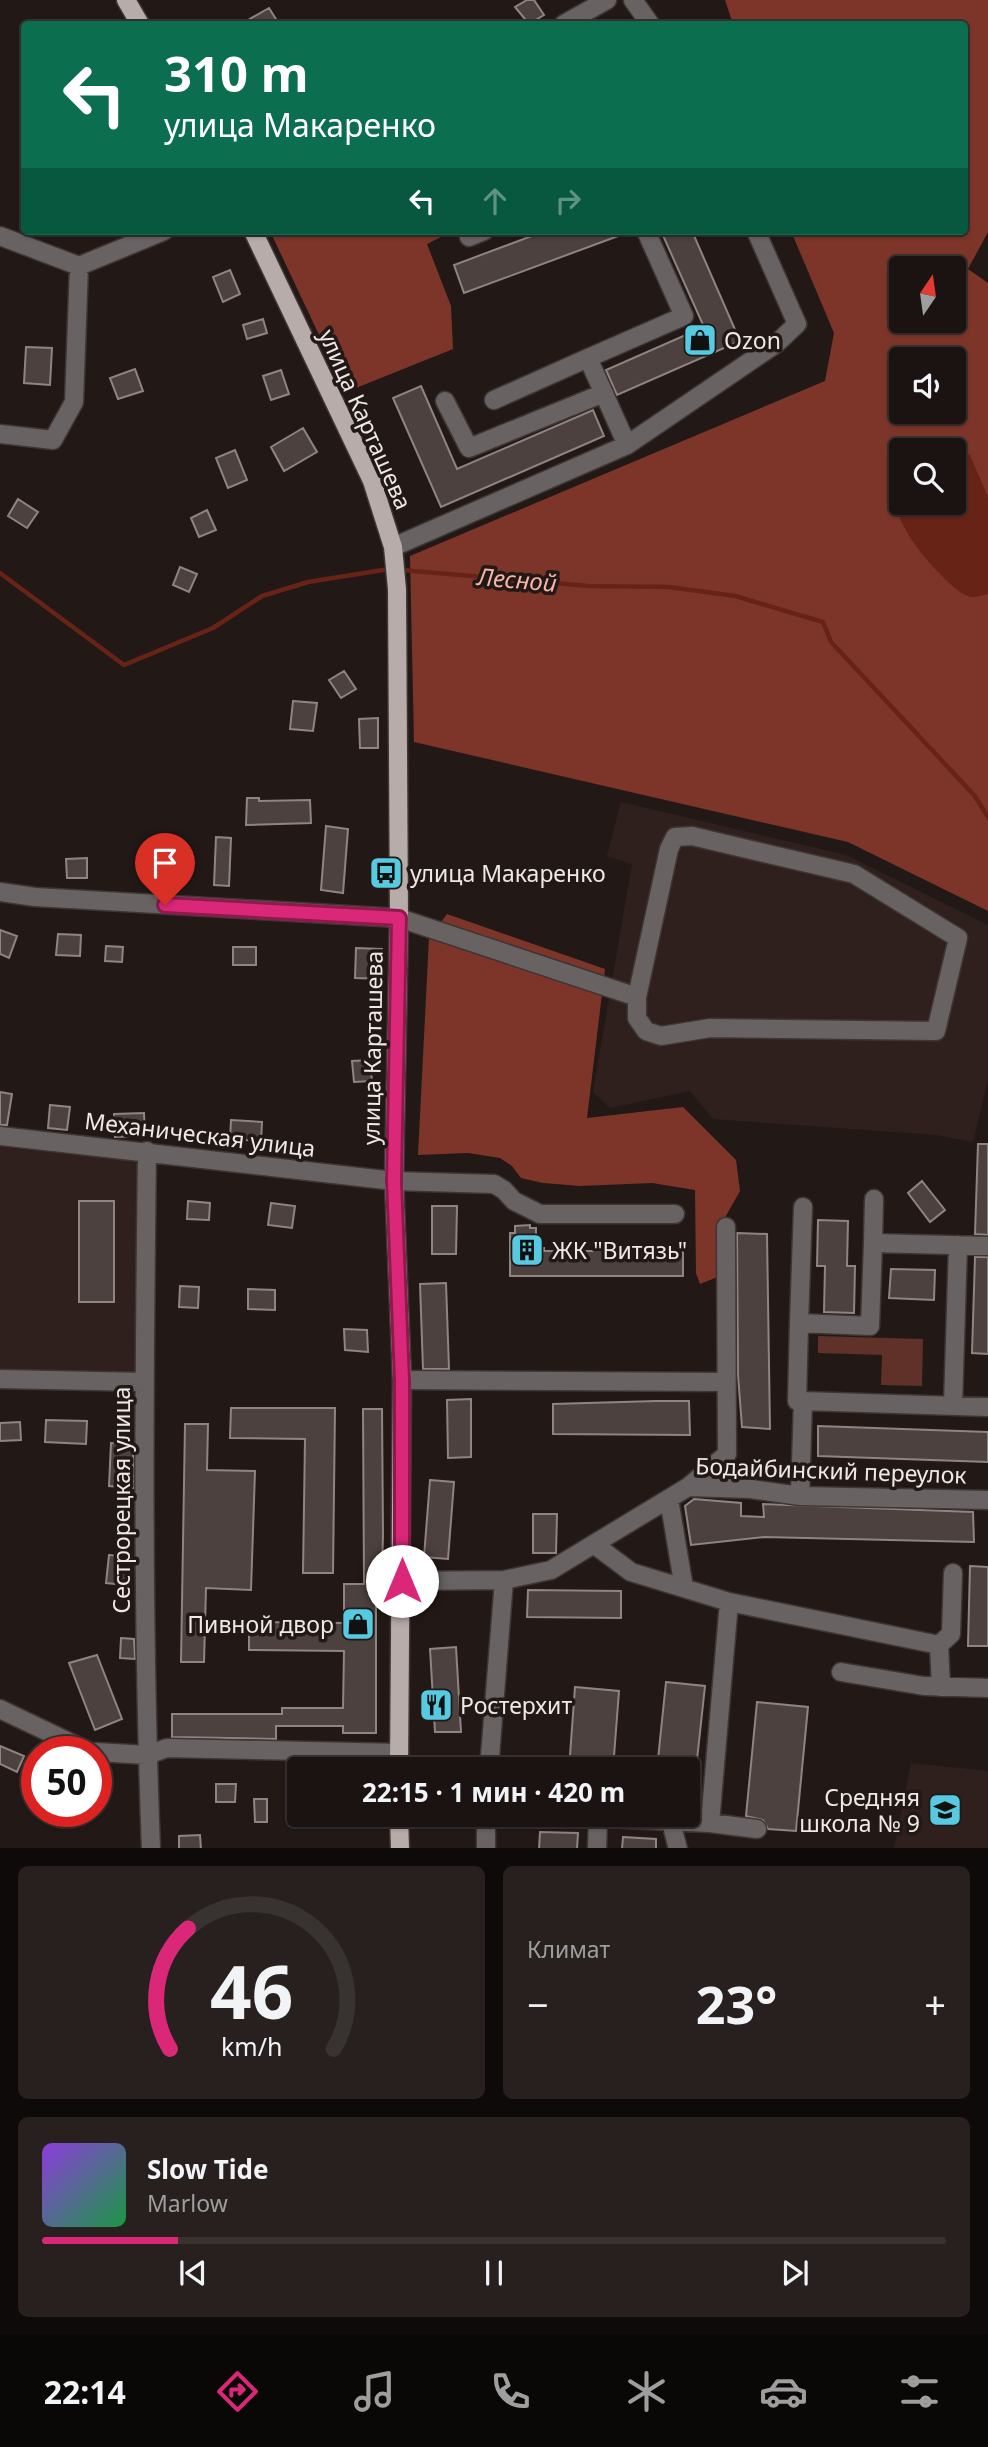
<!DOCTYPE html>
<html lang="ru">
<meta charset="utf-8">
<style>
body{margin:0;font-family:"Noto Sans",sans-serif;background:#27201f;color:#f1f3f6;height:100vh;display:flex;flex-direction:column;font-size:26px;white-space:nowrap}
*{box-sizing:border-box;margin:0}
p{font-size:23px;color:#9f9e9f}
.icon{flex:none;width:38px;height:38px;fill:none;stroke:currentColor;stroke-width:2;stroke-linecap:round;stroke-linejoin:round}
.map{position:relative;height:1848px;overflow:hidden}
.details{display:flex;flex-direction:column;gap:18px;padding:18px;background:#0e0a09;flex:1}
.details>*{flex:none}
.guide{position:absolute;left:21px;top:21px;width:947px;height:214px;border-radius:7px;box-shadow:0 2px 5px #0004,0 0 0 2px #383231;background:#0b6e4f;color:#fff;overflow:hidden}
.needle{width:46px;rotate:13deg}
.controls{position:absolute;left:889px;top:256px;display:grid;gap:14px}
.controls a{display:grid;place-items:center;width:77px;height:77px;border-radius:7px;background:#1a1311;box-shadow:0 2px 5px #0004,0 0 0 2px #383231;font-size:35px}
.speed{position:absolute;left:21px;top:1736px;display:flex;gap:14px;font-size:35px;font-weight:700;text-align:center}
.speed>*{display:grid;place-content:center;width:91px;height:91px;border-radius:50%;background:#1a1311;box-shadow:0 2px 5px #0004,0 0 0 2px #383231;line-height:1}
.speed .limit{border:10px solid #d22;background:#fff;color:#111}
.pin{position:absolute;display:grid;place-items:center;width:60px;height:60px;color:#fff;margin:-72px -30px;border-radius:50% 50% 50% 0;rotate:-45deg;box-shadow:0 0 7px #0007}
.pin .icon{rotate:45deg}
.me{position:absolute;width:77px;margin:-38px;rotate:0deg;stroke-linejoin:round;filter:drop-shadow(0 0 5px #0008)}
.turn{display:flex;align-items:center;gap:24px;height:147px;padding:0 28px;font-size:32px}
.turn .icon{width:91px;height:91px;stroke-width:2.5}
.turn b{display:block;font-size:49px;line-height:60px}
.lanes{display:flex;align-items:center;height:66px;padding:0 28px;background:#0003;justify-content:center;gap:35px;direction:ltr}
.lanes .off{opacity:.35}
.big{font-size:52px;font-weight:700;line-height:1.1}
.details .widget{flex:1;display:flex;flex-direction:column;justify-content:center;gap:10px;min-width:0;padding:0 24px;border-radius:10px;background:#27201f}
.details .dial{align-items:center;gap:0}
.dial svg{height:182px;overflow:visible;fill:none;stroke:#383231;stroke-width:7;stroke-linecap:round;text-anchor:middle}
.dial text{fill:#f1f3f6;stroke:none}
.song{display:flex;align-items:center;gap:21px}
.cover{width:84px;height:84px;border-radius:10px;background:linear-gradient(135deg,hsl(270 70% 55%),hsl(140 70% 35%))}
.played{height:7px;border-radius:4px;background:linear-gradient(90deg,#db2777 15%,#383231 15%)}
.keys{display:flex;justify-content:space-around;direction:ltr}
.heat{display:flex;justify-content:space-between;align-items:center;font-size:38px;direction:ltr}
.details .tiles{flex:1;display:grid;gap:18px;grid-template-columns:1fr 1fr}
.widget:last-child{grid-column:span 2}
.trip{position:absolute;left:287px;top:1757px;width:413px;height:70px;border-radius:7px;background:#1a1311;box-shadow:0 2px 5px #0004,0 0 0 2px #383231;font-weight:700;line-height:70px;text-align:center}
.dock{display:flex;height:112px;justify-content:space-around;align-items:center;background:#0a0807;color:#9f9e9f}
.dock .icon{width:49px;height:49px}
.dock .on{color:#db2777}
.dock b{font-size:32px;color:#f1f3f6}
.map>svg:first-child{display:block}
</style>
<div class="map">
<svg width="988" height="1849" viewBox="0 0 988 1849">
<rect width="100%" height="100%" fill="#221917"/>
<path fill="#30201d" d="M621 802 846 855 988 925V1079L973 1142 936 1135 713 1119 690 1091 610 1108 593 1092 632 864 607 856Z
M0 1147 139 1161 140 1378 0 1376Z
M911 1763 988 1771V1848H894Z"/>
<path fill="#5f3128" d="M818 1336 923 1339 922 1386 881 1385 882 1355 818 1353Z"/>
<path fill="#7c3528" fill-rule="evenodd" d="M725 0H988V232L968 269 988 283V911L848 842 414 742 410 556 825 381 834 333 791 231H964V24H733ZM901 268H954V320H901ZM901 359H954V411H901ZM901 450H954V502H901Z
M270 231H453L427 244 451 306 453 349 346 392Z
M447 914 605 969 587 1118 683 1107 736 1160 740 1191 723 1221 720 1276 700 1284 696 1273 695 1190 652 1183 580 1186 543 1183 521 1178 512 1166 500 1158 468 1153 418 1155 429 938Z"/>
<path fill="#682317" d="M927 445 950 447 970 455 988 497V594C984 595 976 597 972 597 960 595 948 582 940 574 914 548 874 495 901 458V502H954V450H912Z"/>
<g fill="none" stroke-linecap="round" stroke-linejoin="round">
<path stroke="#682317" stroke-width="4.5" d="M401 570 589 586 669 587 735 596 823 622 831 642 974 795 988 817
M0 573 124 665 213 628 262 596 308 582 389 569"/>
</g>
<path fill="#4c413f" stroke="#908482" stroke-width="2" d="M527 0H534L544 15 529 24 515 7Z
M269 8 279 24H241Z
M545 231 629 232 464 293 454 265Z
M661 231H692L740 341 617 395 606 370 704 327Z
M230 270 240 294 223 302 213 277Z
M263 319 267 333 247 339 243 325Z
M26 347 52 348 50 385 24 383Z
M135 369 143 391 118 399 110 378Z
M281 370 289 394 271 400 263 376Z
M421 386 457 469 593 410 604 436 441 507 393 398Z
M303 428 317 452 284 471 271 447Z
M235 450 247 480 228 488 216 458Z
M18 499 38 512 27 528 8 516Z
M207 510 216 530 199 537 191 518Z
M180 567 197 574 189 592 173 585Z
M344 671 356 689 341 698 329 680Z
M293 701 317 703 313 731 290 729Z
M378 718V748H360L359 719Z
M247 798H259V801L310 800 311 823 246 825Z
M326 826 348 829 343 893 321 890Z
M216 837 231 838 229 886 214 885Z
M87 858V878H67L66 859Z
M0 930 17 936 9 958 0 954Z
M58 934 81 935 80 956 56 955Z
M106 946 123 947 122 962 105 961Z
M233 947H256V965H233Z
M356 948 382 949 381 979 355 978Z
M370 1060 372 1081 354 1082 352 1061Z
M0 1092 12 1094 7 1125H0Z
M50 1105 70 1107 67 1130 48 1128Z
M144 1113 145 1136 115 1137 114 1114Z
M231 1120 262 1122 261 1141 230 1139Z
M978 1144H988V1235L975 1234Z
M922 1181 945 1210 930 1222 908 1193Z
M79 1201H114V1302H79Z
M188 1201 210 1203 209 1220 187 1219Z
M271 1203 295 1206 292 1228 268 1225Z
M432 1206H457L456 1254H432Z
M818 1220 848 1221 847 1266H855L854 1313 824 1312 825 1266H817Z
M530 1225V1228H536V1248H544V1251H683V1276H510V1233H515V1226Z
M737 1233 767 1234 770 1429 742 1427 738 1375Z
M975 1257H988V1354L972 1353Z
M891 1269 935 1270 934 1300 889 1298Z
M446 1283 449 1369H423L420 1284Z
M180 1286 199 1287 198 1308 179 1307Z
M248 1289 275 1290V1310L248 1309Z
M344 1329 367 1330 368 1352 345 1350Z
M471 1399V1457L448 1458 447 1400Z
M656 1401H689L690 1435 553 1434V1404Z
M231 1408H335L333 1573H303L305 1439 230 1438Z
M363 1409H382L383 1535 382 1572H376V1733H343V1726H276V1739L172 1737V1714H282V1708H343L344 1651 249 1650V1622L344 1623V1584H364Z
M46 1420 87 1421 86 1444 45 1442Z
M20 1422 21 1440 0 1441V1423Z
M185 1424H208L207 1470 255 1471 251 1590 206 1588 204 1662H181Z
M818 1426 988 1432V1462L818 1456Z
M111 1443 133 1445V1488L109 1486Z
M430 1480 454 1482 448 1559 424 1557Z
M694 1499 741 1503V1516L764 1517 763 1504 973 1512 974 1542 764 1537 691 1545 685 1506Z
M533 1514H557L556 1553H533Z
M109 1555 129 1557 126 1585 106 1583Z
M970 1566 988 1567V1646H968Z
M528 1590 621 1591V1618L527 1617Z
M121 1638 134 1639 135 1659 120 1658Z
M456 1647 461 1732H435L430 1649Z
M97 1655 122 1719 95 1730 69 1663Z
M666 1682 705 1686 696 1769H657Z
M575 1687 619 1691 613 1769H569Z
M757 1702 808 1707 796 1831 768 1829 763 1820 746 1816Z
M0 1746 24 1756 17 1772 0 1764Z
M216 1784H236L235 1802H216Z
M254 1799H267V1822H255Z
M540 1832 578 1833 577 1849H539Z
M200 1835 201 1849H179V1836Z
M623 1837 656 1839V1849H622Z"/>
<g fill="none" stroke-linecap="round" stroke-linejoin="round">
<defs>
<path id="minor" d="M633 0 650 24
M564 24 607 0
M0 236 79 266
M469 237 484 231
M494 400 588 358
M445 401 469 448 604 393
M0 434 53 440 74 402 79 266 164 231
M627 445 588 358 684 316 646 231
M393 547 627 445 777 343 797 324 756 231
M0 892 35 897 399 918 637 997V1018L646 1031 661 1036 710 1028 936 1031 958 938 854 874 692 836 675 837 669 849 637 997
M0 1136 394 1181 494 1184 504 1190 514 1201 540 1214H675
M147 1151C144 1384 142 1616 151 1849
M873 1243 874 1199
M799 1323 803 1207
M0 1379 144 1382
M402 1380 726 1382
M803 1401H797L799 1323 870 1326 873 1243 988 1246
M953 1405 958 1245
M688 1487 727 1454 726 1227
M800 1496 803 1401 988 1407
M669 1499 684 1588
M595 1545 631 1572 729 1602 939 1645
M402 1581 504 1580 551 1570 688 1487 751 1489 800 1496 988 1500
M841 1672 924 1686 988 1688
M941 1687 939 1645 951 1634 953 1573
M0 1709 90 1752
M96 1752 147 1755 167 1748 399 1753
M489 1769 504 1580
M486 1815V1849
M543 1815 710 1823 757 1829
M671 1822 678 1849
M710 1823 729 1602
M597 1849 598 1818"/>
<path id="major" d="M126 0 140 24
M253 231 372 481 393 547 397 589 399 918 394 1181 402 1380 399 1769
M399 1815 400 1849"/>
</defs>
<use href="#minor" stroke="#3f3634" stroke-width="21"/>
<use href="#major" stroke="#3f3634" stroke-width="21"/>
<use href="#minor" stroke="#686362" stroke-width="18"/>
<use href="#major" stroke="#b7acaa" stroke-width="18"/>
</g>
<g fill="none" stroke-linecap="round" stroke-linejoin="round">
<defs>
<path id="route" d="M165 905 399 918 394 1181 402 1380V1581"/>
</defs>
<use href="#route" stroke="#8e194d" stroke-width="18"/>
<use href="#route" stroke="#db2777" stroke-width="12"/>
</g>
<defs>
<symbol id="shop-square" viewBox="-11 -11 22 22"><rect x="-9" y="-9" width="18" height="18" rx="4" fill="#55cae0" stroke="#221917"/><path d="M-5-2.5h2.3a2.7 3.5 0 0 1 5.4 0H5L5.5 6h-11ZM-1.5-2.5h3a1.5 2.3 0 0 0-3 0Z" fill="#111"/></symbol>
<symbol id="bus-square" viewBox="-11 -11 22 22"><rect x="-9" y="-9" width="18" height="18" rx="4" fill="#55cae0" stroke="#221917"/><path d="M-5-6H5V4H4V6H2V4H-2V6H-4V4H-5ZM-3.5-4V0h7V-4ZM-3.5 1.2v1.5H-2V1.2ZM2 1.2v1.5H3.5V1.2Z" fill="#111"/></symbol>
<symbol id="building-square" viewBox="-11 -11 22 22"><rect x="-9" y="-9" width="18" height="18" rx="4" fill="#55cae0" stroke="#221917"/><path d="M-4-6H4V6H1V3H-1V6H-4ZM-2.5-4.3h1.7v1.8h-1.7ZM.8-4.3h1.7v1.8H.8ZM-2.5-1h1.7V.8h-1.7ZM.8-1h1.7V.8H.8Z" fill="#111"/></symbol>
<symbol id="restaurant-square" viewBox="-11 -11 22 22"><rect x="-9" y="-9" width="18" height="18" rx="4" fill="#55cae0" stroke="#221917"/><path d="M-5-6h1v4h1v-4h1v4h1v-4h1v5L-1.5 .5V6h-2V.5L-5-1ZM5-6V6H3V1.5H1.5Q1.5-4 5-6Z" fill="#111"/></symbol>
<symbol id="school-square" viewBox="-11 -11 22 22"><rect x="-9" y="-9" width="18" height="18" rx="4" fill="#55cae0" stroke="#221917"/><path d="M0-5L7-2L0 1L-7-2ZM-4 1L0 2.5L4 1V4Q0 6-4 4Z" fill="#111"/></symbol>
</defs>
<g fill-rule="evenodd">
<use href="#shop-square" x="681" y="321" width="38" height="38"/>
<use href="#bus-square" x="367" y="854" width="38" height="38"/>
<use href="#building-square" x="508" y="1231" width="38" height="38"/>
<use href="#shop-square" x="339" y="1605" width="38" height="38"/>
<use href="#restaurant-square" x="417" y="1686" width="38" height="38"/>
<use href="#school-square" x="926" y="1791" width="38" height="38"/>
</g>
<g text-anchor="middle" dominant-baseline="central" stroke-width="7" stroke-linejoin="round" paint-order="stroke">
<g font-size="23" fill="#eee8e6" stroke="#221917" text-anchor="start">
<text x="724" y="340">Ozon</text>
<text x="410" y="873">улица Макаренко</text>
<text x="552" y="1250">ЖК "Витязь"</text>
<text x="334" y="1624" text-anchor="end">Пивной двор</text>
<text x="460" y="1705">Ростерхит</text>
<text x="920" y="1797" text-anchor="end">Средняя<tspan x="920" dy="26">школа № 9</tspan></text>
</g>
<g font-size="23" fill="#eee8e6" stroke="#221917">
<text transform="translate(366 419) rotate(66)">улица Карташева</text>
<text transform="translate(372 1048) rotate(-89)">улица Карташева</text>
<text transform="translate(200 1134) rotate(7)">Механическая улица</text>
<text transform="translate(831 1470) rotate(2)">Бодайбинский переулок</text>
<text transform="translate(121 1500) rotate(-90)">Сестрорецкая улица</text>
</g>
<g font-size="24" font-style="italic" fill="#f6b5a7" stroke="#221917">
<text transform="translate(517 579) rotate(5)">Лесной</text>
</g>
</g>
</svg>
<div class="controls">
<a><svg class="needle" viewBox="-14 -14 28 28"><path d="M0-13l5 13h-10z" fill="#e53935"/><path d="M0 13l5-13h-10z" fill="#9f9e9f"/></svg></a>
<a><svg class="icon" aria-label="sound" viewBox="0 0 24 24"><path d="M4 9h4l5-4v14l-5-4H4zM17 9q2 3 0 6"/></svg></a>
<a><svg class="icon" aria-label="search" viewBox="0 0 24 24"><circle cx="10" cy="10" r="6"/><path d="M15 15l6 6"/></svg></a>
</div>
<div class="speed"><div class="limit">50</div></div>
<div class="pin" style="left:165px;top:905px;background:#d93025"><svg class="icon" aria-label="arrive" viewBox="0 0 24 24"><path d="M6 21V4h12l-3 4 3 4H6"/></svg></div>
<svg class="me" style="left:402px;top:1581px" viewBox="-20 -20 40 40"><circle r="19" fill="#fff"/><path d="M0-13L10 11 0 6-10 11z" fill="#db2777"/></svg>
<div class="trip">22:15 · 1 мин · 420 m</div>
<div class="guide">
<div class="turn"><svg class="icon" aria-label="left" viewBox="0 0 24 24"><path d="M17 20v-9H6M10 6l-5 5 5 5"/></svg><div><b>310 m</b>улица Макаренко</div></div>
<div class="lanes"><svg class="icon" aria-label="left" viewBox="0 0 24 24"><path d="M17 20v-9H6M10 6l-5 5 5 5"/></svg><svg class="icon off" aria-label="ahead" viewBox="0 0 24 24"><path d="M12 20V5M6 11l6-6 6 6"/></svg><svg class="icon off" aria-label="right" viewBox="0 0 24 24"><path d="M7 20v-9h11M14 6l5 5-5 5"/></svg></div>
</div>
</div>
<section class="details">
<div class="tiles">
<div class="widget dial"><svg viewBox="0 0 100 80">
<path d="M14 69A42 42 0 1 1 86 69"/>
<path d="M14 69A42 42 0 0 1 22 16" stroke="#db2777"/>
<text x="50" y="56" font-size="32" font-weight="700">46</text>
<text x="50" y="72" font-size="11">km/h</text>
</svg></div>
<div class="widget"><p>Климат</p>
<div class="heat"><a>−</a><b class="big">23°</b><a>+</a></div>
</div>
<div class="widget">
<div class="song"><i class="cover"></i><div><b>Slow Tide</b><p>Marlow</p></div></div>
<div class="played"></div>
<div class="keys"><svg class="icon" aria-label="previous" viewBox="0 0 24 24"><path d="M18 5L8 12l10 7zM5 5v14"/></svg><svg class="icon" aria-label="pause" viewBox="0 0 24 24"><path d="M8 5v14M16 5v14"/></svg><svg class="icon" aria-label="next" viewBox="0 0 24 24"><path d="M6 5l10 7-10 7zM19 5v14"/></svg></div>
</div>
</div>
</section>
<nav class="dock">
<b>22:14</b>
<svg class="icon on" aria-label="directions" viewBox="0 0 24 24"><path d="M12 3l9 9-9 9-9-9zM9 14v-3h6M13 9l2 2-2 2"/></svg>
<svg class="icon" aria-label="music" viewBox="0 0 24 24"><path d="M9 18V5l10-2v13"/><circle cx="6" cy="18" r="3"/><circle cx="16" cy="16" r="3"/></svg>
<svg class="icon" aria-label="phone" viewBox="0 0 24 24"><path d="M5 4h4l2 5-3 2q2 4 5 5l2-3 5 2v4C11 20 4 13 5 4z"/></svg>
<svg class="icon" aria-label="climate" viewBox="0 0 24 24"><path d="M12 3v18M4 7l16 10M4 17L20 7"/></svg>
<svg class="icon" aria-label="car" viewBox="0 0 24 24"><path d="M5 17H2v-5l4-1 3-4h7l3 4 3 1v5h-3M9 17h6M6 11h13"/><circle cx="7" cy="17" r="2"/><circle cx="17" cy="17" r="2"/></svg>
<svg class="icon" aria-label="filters" viewBox="0 0 24 24"><path d="M4 7h16M4 17h16"/><circle cx="9" cy="7" r="2"/><circle cx="15" cy="17" r="2"/></svg>
</nav>
